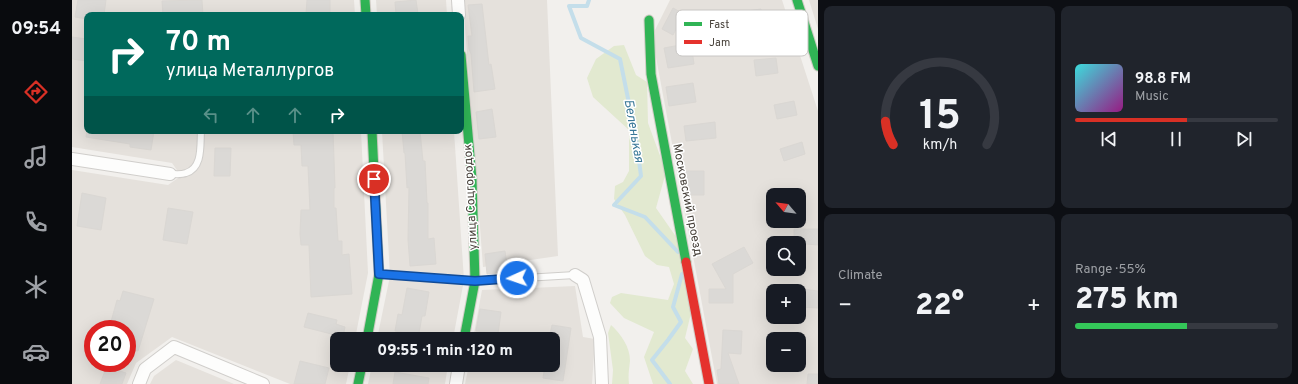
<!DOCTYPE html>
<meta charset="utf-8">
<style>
body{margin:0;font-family:Overpass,sans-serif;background:#20242c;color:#f1f3f6;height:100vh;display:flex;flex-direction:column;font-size:15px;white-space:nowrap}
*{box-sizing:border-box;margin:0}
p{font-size:13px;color:#9ea1a6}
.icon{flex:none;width:22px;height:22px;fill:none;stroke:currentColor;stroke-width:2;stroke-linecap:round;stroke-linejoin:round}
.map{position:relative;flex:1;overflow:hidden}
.panel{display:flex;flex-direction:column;gap:6px;padding:6px;background:#0d0f14;width:480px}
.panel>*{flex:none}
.guide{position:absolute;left:12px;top:12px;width:380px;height:122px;border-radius:8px;box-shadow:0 4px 16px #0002;background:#00695c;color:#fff;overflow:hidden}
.needle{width:26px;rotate:298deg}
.fabs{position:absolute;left:694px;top:188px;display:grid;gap:8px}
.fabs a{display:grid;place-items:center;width:40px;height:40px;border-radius:8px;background:#171b24;box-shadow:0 4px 16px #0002;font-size:20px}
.speed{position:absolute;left:12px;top:320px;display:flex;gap:8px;font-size:20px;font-weight:700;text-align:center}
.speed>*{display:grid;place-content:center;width:52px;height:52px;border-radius:50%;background:#171b24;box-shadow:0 4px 16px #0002;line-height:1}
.speed .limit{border:6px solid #d22;background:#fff;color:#111}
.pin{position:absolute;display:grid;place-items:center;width:34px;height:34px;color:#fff;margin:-17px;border:2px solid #fff;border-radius:50%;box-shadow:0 1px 4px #0007}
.me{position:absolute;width:44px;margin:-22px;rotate:267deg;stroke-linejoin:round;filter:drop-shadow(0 0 3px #0008)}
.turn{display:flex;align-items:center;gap:14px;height:84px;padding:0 16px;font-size:18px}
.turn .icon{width:52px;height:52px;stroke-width:2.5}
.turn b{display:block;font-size:28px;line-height:34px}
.lanes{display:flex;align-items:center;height:38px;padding:0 16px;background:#0003;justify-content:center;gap:20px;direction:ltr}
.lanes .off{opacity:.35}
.big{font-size:30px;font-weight:800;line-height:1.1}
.panel .card{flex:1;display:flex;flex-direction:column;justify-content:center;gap:6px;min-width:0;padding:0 14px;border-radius:8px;background:#20242c}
.panel .dial{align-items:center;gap:0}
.dial svg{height:104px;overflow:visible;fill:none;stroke:#363941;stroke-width:7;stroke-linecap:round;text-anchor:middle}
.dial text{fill:#f1f3f6;stroke:none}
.song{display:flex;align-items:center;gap:12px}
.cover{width:48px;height:48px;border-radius:6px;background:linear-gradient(135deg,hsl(180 70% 55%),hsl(310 70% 35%))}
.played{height:4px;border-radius:2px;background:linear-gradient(90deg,#d93025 55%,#363941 55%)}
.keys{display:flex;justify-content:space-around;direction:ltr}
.heat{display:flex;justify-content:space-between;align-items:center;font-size:22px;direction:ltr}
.charge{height:6px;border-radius:3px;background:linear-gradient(90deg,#34c759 55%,#363941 0)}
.panel .tiles{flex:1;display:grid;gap:6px;grid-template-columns:repeat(2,1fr)}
.trip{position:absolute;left:258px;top:332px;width:230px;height:40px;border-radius:8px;background:#171b24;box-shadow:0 4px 16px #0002;font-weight:800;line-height:40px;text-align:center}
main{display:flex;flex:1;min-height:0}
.tab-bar{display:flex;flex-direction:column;width:72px;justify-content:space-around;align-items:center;background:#090b0e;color:#9ea1a6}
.tab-bar .icon{width:28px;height:28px}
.tab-bar .current{color:#d93025}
.tab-bar b{font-size:18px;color:#f1f3f6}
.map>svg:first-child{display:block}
</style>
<main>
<nav class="tab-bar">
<b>09:54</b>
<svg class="icon current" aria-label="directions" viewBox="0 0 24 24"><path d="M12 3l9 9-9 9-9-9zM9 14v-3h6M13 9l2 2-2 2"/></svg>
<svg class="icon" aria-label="music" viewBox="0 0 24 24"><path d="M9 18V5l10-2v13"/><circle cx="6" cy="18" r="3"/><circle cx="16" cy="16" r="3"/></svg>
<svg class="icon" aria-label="phone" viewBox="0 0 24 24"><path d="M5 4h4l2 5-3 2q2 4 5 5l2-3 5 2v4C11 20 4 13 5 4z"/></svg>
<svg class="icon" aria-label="climate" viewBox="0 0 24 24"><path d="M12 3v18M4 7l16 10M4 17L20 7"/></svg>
<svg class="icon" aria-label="car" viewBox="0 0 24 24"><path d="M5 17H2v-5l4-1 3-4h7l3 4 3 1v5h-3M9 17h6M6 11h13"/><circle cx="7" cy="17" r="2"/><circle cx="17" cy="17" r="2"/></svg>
</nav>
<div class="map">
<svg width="746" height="384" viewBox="0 0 746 384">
<rect width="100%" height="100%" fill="#f2f0ed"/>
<path fill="#e5e1dc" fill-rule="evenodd" d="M0 0H282L283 15H15V131H289L296 273 283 339H265V365H278L274 384H218L100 337 64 363 55 384H0V170L96 185 109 176 100 163 0 147ZM21 329H55V363H21Z
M304 0H374L375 15H305Z
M391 0H475L486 256 411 267Z
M598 0H710L746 111V384H645L580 36ZM701 195H727V221H701ZM701 243H727V269H701ZM701 291H727V317H701ZM701 339H727V365H701Z
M737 0H746V29Z
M310 131H382L392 280 381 339H305L318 276Z
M503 286 511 337 523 339 520 384H393L397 365H481V339H401L410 290Z
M104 360 162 384H78L82 376Z
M300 365H376L373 384H296Z"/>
<path fill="#e2e9d0" d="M552 45 564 75 575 82 576 123 594 172 584 208 607 241 619 313 613 338 621 349 613 371 621 384H581L572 357 582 332 552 318 538 303 540 297 549 293 596 300 602 284 597 267 585 265 573 256 553 215 542 199 543 186 551 182 557 171V130L521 97 515 78 524 59 542 46Z
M539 325C549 334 558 347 558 361 557 370 556 375 557 384H540L541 370 536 333Z"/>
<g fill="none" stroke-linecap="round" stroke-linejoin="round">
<path stroke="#c4deea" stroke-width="4" d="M517 0 515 6H497L509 38 548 59 564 138 569 176 542 205 573 217 606 252
M598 384 580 360 596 340 609 322 601 307 610 274"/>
</g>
<path fill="#dbd9d6" stroke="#dad7d3" d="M6 0H34L32 15H15V19L3 17Z
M130 0 131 15H91L90 1Z
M235 0H258V13H234Z
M344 0 346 14 324 15 323 2Z
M410 4 417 65 419 64 423 89 402 92 399 54 397 49 396 36H400L396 5Z
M601 8 612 14 601 35 590 29Z
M689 9 693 37 672 40 668 12Z
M0 37 15 39V61L0 59Z
M619 43 622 64 596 68 592 48Z
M704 58 706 73 684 76 682 60Z
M621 83 624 102 597 106 594 87Z
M722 101 725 115 705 119 702 105Z
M420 109 424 137 407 139 404 112Z
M643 122 644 138 614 141 612 126Z
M15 131H82L79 150 58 147V144L14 137Z
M221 131H261L263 188H262V208H264L266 241H270V255L277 254 280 294 239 297 237 245H229L228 234 229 210H238L236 166H230L229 145H222Z
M330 131H348L351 161H353L355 203H356V239L362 238 364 264 338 266 336 240 337 187 335 188 333 153H332Z
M730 142 733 154 712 161 708 149Z
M143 148H159L158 176H142Z
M612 171H632V195H612Z
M10 193 34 198 29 230 5 226Z
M96 208 121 212 115 244 91 240Z
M722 229H746V245L722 243Z
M672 247 681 263 661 274V303H637V289H654L640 264Z
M433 251 436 272 415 274 413 254Z
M335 288 357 292 353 316H350L346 339H331L333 333 323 331 326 314 330 315Z
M730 289 746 291V308L728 307Z
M51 291 82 299 66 351 55 348V329H37L45 300 48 301Z
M408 309 429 312 426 334 404 331Z
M236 313 265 320 264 324 273 327 271 337 232 327Z
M480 325 499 328 491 381 471 378 473 365H481V339H477Z
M651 330 670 331 669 354 656 353 667 384H647L645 370 649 369Z
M228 361 257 368 253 384H222Z
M36 363H47L45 370 54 373 50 384H28Z
M323 372 357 378 356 384H321Z
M736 374H746V384H735Z"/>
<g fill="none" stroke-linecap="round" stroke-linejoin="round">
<defs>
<path id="lane" d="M98 174C103 174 109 175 114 173 131 168 128 145 129 131
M308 274 403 281 503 275"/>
<path id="street" d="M386 0 387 15
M0 159 98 174
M503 275 511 280 528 337 530 384
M67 384 73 369 102 347 191 384
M384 384 387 365"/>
<path id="fast" d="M293 0 294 15
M725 0 746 66
M577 20 579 74 614 262
M389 55 400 179 403 281 392 339
M295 339 307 274 300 131
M286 384 290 365"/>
<path id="jam" d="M614 262 637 384"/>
</defs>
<use href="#lane" stroke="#d0cecb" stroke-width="8"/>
<use href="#street" stroke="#d0cecb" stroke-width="14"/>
<use href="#fast" stroke="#d0ccc5" stroke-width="11"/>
<use href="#jam" stroke="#d0ccc5" stroke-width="11"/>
<use href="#lane" stroke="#fdfdfc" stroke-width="6"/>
<use href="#street" stroke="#fdfdfc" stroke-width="12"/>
<use href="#fast" stroke="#30b455" stroke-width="9"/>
<use href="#jam" stroke="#e5322d" stroke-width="9"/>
</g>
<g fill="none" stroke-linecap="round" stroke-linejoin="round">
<defs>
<path id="route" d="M302 179 307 274 403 281 445 278"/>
</defs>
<use href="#route" stroke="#114b97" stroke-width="10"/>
<use href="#route" stroke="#1a73e8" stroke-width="7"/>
</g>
<g text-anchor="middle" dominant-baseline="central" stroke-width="3" stroke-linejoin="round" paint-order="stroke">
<g font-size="12" fill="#47413a" stroke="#fff">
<text transform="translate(399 197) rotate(-93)">улица Соцгородок</text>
<text transform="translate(615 200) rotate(79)">Московский проезд</text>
</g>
<g font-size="13" font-style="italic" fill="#3a7898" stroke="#fff">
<text transform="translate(561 131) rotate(80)">Беленькая</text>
</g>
</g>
<rect x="604" y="10" width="132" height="46" rx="6" fill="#fff" stroke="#c8c6c4" stroke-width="1"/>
<rect x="612" y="22" width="18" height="4" fill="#30b455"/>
<rect x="612" y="40" width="18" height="4" fill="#e5322d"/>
<g font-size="11" fill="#47413a">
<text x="637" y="28">Fast</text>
<text x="637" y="46">Jam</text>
</g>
</svg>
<div class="fabs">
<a><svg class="needle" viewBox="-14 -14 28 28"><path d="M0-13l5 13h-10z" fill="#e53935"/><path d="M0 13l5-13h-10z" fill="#9ea1a6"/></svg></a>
<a><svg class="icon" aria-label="search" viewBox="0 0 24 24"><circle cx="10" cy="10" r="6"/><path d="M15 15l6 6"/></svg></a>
<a>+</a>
<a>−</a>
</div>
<div class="speed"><div class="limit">20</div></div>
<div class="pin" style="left:302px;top:179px;background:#d93025"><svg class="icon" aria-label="arrive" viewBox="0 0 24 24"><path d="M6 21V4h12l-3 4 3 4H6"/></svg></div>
<svg class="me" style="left:445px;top:278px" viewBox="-20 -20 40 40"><circle r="17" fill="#1a73e8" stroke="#fff" stroke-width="3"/><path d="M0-11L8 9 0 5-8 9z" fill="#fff"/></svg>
<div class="trip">09:55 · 1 min · 120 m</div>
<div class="guide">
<div class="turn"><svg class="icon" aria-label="right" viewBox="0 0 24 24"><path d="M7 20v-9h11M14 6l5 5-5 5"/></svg><div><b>70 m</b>улица Металлургов</div></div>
<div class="lanes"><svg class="icon off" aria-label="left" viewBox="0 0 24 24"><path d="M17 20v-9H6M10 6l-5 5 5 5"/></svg><svg class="icon off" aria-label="ahead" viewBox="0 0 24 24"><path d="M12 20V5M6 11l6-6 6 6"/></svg><svg class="icon off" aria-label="ahead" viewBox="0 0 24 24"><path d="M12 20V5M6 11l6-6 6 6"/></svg><svg class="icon" aria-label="right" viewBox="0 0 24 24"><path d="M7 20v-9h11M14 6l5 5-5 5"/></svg></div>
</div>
</div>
<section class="panel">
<div class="tiles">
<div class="card dial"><svg viewBox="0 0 100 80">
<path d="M14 69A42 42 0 1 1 86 69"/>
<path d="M14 69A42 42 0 0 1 8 51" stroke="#d93025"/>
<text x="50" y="56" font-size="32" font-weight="700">15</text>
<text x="50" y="72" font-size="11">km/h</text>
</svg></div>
<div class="card">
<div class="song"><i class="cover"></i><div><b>98.8 FM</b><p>Music</p></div></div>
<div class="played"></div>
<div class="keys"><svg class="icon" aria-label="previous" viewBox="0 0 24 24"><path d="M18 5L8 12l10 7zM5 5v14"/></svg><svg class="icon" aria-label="pause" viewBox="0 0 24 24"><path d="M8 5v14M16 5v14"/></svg><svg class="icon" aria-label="next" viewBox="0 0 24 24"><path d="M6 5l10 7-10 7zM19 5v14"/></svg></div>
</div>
<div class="card"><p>Climate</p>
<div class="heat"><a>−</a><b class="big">22°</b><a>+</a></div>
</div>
<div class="card"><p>Range · 55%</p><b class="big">275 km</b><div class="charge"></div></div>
</div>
</section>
</main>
